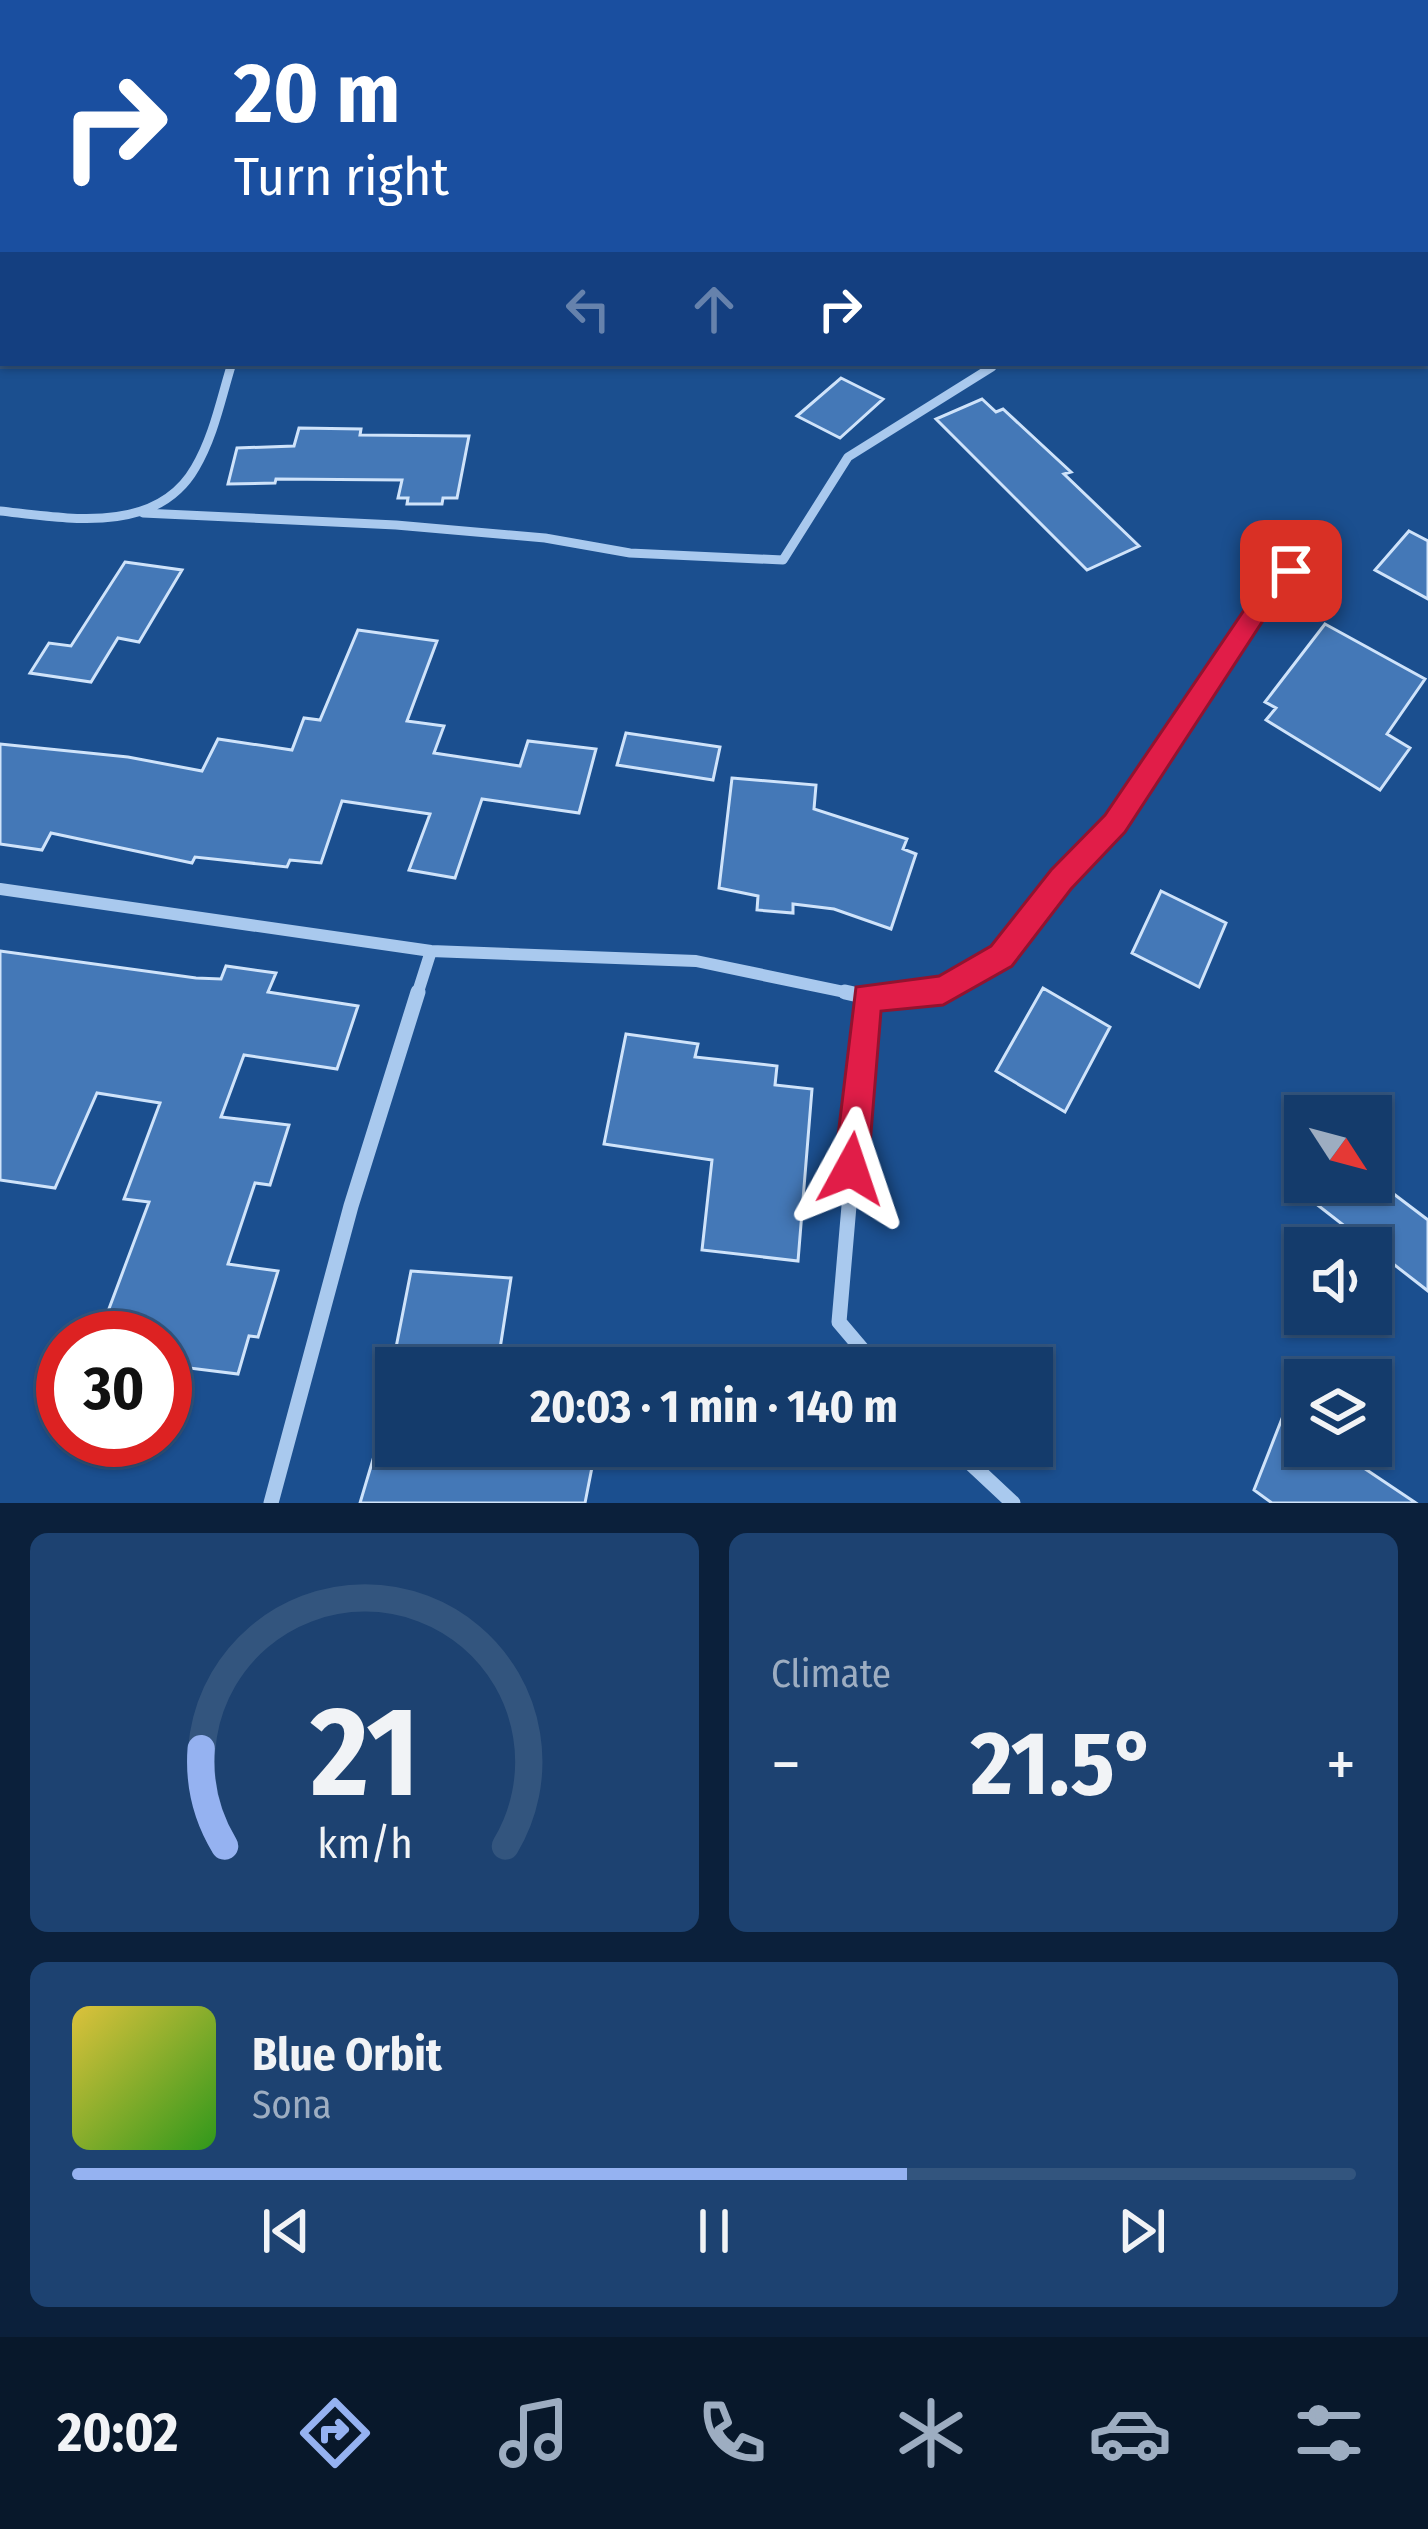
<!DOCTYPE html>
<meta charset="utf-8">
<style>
body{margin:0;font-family:"Fira Sans Condensed",sans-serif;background:#1d4271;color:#f1f3f6;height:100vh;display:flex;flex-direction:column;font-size:45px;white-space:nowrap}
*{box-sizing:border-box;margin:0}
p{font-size:39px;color:#9dadc1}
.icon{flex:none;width:66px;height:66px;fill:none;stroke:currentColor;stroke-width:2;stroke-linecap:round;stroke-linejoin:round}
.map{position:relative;height:1503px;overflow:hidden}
.drawer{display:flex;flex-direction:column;gap:30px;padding:30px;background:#0b203b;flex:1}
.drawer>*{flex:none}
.top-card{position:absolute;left:0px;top:0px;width:1428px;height:366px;box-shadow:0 3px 9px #0004,0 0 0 3px #33557e;background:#1a4fa0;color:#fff;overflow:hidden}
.needle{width:78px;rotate:126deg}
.controls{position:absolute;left:1284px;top:1095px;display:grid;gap:24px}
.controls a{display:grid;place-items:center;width:108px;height:108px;border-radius:0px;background:#143b6b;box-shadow:0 3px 9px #0004,0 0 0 3px #33557e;font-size:60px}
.speed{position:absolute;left:36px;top:1311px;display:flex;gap:24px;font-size:60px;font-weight:700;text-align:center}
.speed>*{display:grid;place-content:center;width:156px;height:156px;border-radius:50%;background:#143b6b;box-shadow:0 3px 9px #0004,0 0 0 3px #33557e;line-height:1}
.speed .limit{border:18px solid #d22;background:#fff;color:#111}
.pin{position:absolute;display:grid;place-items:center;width:102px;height:102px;color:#fff;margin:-51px;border-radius:24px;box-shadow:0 6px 18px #0006}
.me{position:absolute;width:132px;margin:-66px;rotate:5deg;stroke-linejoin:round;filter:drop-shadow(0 0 9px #0008)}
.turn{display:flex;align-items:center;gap:42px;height:252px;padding:0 36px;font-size:54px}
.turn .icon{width:156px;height:156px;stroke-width:2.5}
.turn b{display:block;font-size:84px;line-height:102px}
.lanes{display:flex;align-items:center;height:114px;padding:0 36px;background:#0003;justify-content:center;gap:60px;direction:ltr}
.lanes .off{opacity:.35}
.big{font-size:90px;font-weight:700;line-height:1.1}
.drawer .card{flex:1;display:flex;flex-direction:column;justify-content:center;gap:18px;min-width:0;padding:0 42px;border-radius:18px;background:#1d4271}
.drawer .dial{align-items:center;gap:0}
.dial svg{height:312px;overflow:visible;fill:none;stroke:#33557e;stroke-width:7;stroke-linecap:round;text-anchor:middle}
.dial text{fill:#f1f3f6;stroke:none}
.song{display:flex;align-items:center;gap:36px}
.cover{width:144px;height:144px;border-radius:18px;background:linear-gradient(135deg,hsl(50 70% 55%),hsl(110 70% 35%))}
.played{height:12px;border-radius:6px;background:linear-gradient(90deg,#95b2f1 65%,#33557e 65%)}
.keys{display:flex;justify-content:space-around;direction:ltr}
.heat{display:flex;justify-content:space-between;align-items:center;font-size:66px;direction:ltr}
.drawer .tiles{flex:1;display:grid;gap:30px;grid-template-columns:1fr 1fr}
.card:last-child{grid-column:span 2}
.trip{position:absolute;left:375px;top:1347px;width:678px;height:120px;border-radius:0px;background:#143b6b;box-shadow:0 3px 9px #0004,0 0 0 3px #33557e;font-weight:700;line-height:120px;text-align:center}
.menu{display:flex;height:192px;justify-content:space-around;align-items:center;background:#08182b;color:#9dadc1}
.menu .icon{width:84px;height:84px}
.menu .on{color:#95b2f1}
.menu b{font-size:54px;color:#f1f3f6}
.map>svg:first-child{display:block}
</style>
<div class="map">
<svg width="1428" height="1503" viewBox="0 0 1428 1503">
<rect width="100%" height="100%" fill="#1b4f8f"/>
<path fill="#4478b7" stroke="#cfe3fa" stroke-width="3" d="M841 378 883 399 840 438 797 416Z
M982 399 996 412 1003 409 1071 472 1064 474 1139 546 1087 570 936 419Z
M299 428 361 429 360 435 469 436 457 498H443L442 504H407L408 498H398L402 480 276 479 275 483 228 484 237 448 294 446Z
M1409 531 1428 541V599L1375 570Z
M125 562 182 570 139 642 118 638 91 682 30 673 49 643 71 646Z
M1325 624 1425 679 1387 734 1410 748 1380 790 1266 720 1276 708 1265 702Z
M358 630 437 641 407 721 444 726 434 753 520 766 528 741 596 749 579 813 482 799 455 878 409 870 430 814 342 801 321 863 290 860 287 867 195 857 192 863 51 833 42 850 0 844V744L128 757 202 771 218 739 292 750 304 718 320 720Z
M626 733 720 747 713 780 617 765Z
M732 778 816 785 814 809 907 839 903 849 916 854 891 929 834 909 793 904V913L757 910 758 896 719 888Z
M1161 891 1226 923 1199 987 1132 953Z
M0 951 196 978 221 979 226 966 276 973 268 992 358 1006 337 1069 244 1055 221 1117 289 1125 270 1185 255 1183 228 1264 278 1271 258 1337 249 1336 238 1374 165 1365V1338H98L149 1202 124 1199 160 1103 97 1093 55 1188 0 1180Z
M1043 988 1110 1027 1065 1112 996 1071Z
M626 1034 698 1044 695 1057 777 1066 775 1085 812 1089 798 1261 702 1250 712 1160 604 1144Z
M1288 1182H1378L1428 1220V1291Z
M411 1271 511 1278 497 1368H392Z
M1303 1365 1305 1446H1331L1416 1503H1272L1254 1490Z
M377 1446H540L594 1457 585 1503H360Z"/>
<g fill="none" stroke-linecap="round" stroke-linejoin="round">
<path stroke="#a9c9ee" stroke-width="8" d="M471 0 484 3
M681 3 687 0
M1378 3 1387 0"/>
<path stroke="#a9c9ee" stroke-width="9" d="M0 511C65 518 156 536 195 468 214 436 221 398 232 363
M143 513 396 525 545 538 630 553 783 560 848 457 992 367
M1274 588 1328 528"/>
<path stroke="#a9c9ee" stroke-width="12" d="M0 889 431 951 696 961 859 995
M417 995 431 951
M885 995 943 990 1001 956 1061 880 1115 823 1277 585"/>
<path stroke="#a9c9ee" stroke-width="15" d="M845 992 867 997 917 992
M867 997 839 1322 878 1368
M952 1446 1013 1503
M271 1503 351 1206 418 992"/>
</g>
<path fill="#e11d48" stroke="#92132f" stroke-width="3" d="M1291 561 1303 571 1270 610 1125 832 1071 889 1012 966 943 1005 881 1011 868 1169 863 1181 851 1186 839 1181 834 1169 856 987 939 976 991 946 1051 870 1105 815 1253 597 1282 564Z"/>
</svg>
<div class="controls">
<a><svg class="needle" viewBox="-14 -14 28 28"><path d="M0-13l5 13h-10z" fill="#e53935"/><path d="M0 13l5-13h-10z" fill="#9dadc1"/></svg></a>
<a><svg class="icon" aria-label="sound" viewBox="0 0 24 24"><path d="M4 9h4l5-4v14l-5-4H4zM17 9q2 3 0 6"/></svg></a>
<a><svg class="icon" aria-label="layers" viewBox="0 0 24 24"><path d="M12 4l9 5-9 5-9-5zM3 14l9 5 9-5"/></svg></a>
</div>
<div class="speed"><div class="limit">30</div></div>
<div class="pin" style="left:1291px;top:571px;background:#d93025"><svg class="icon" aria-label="arrive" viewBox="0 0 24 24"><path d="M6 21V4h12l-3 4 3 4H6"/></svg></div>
<svg class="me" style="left:851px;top:1169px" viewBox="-20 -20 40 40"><path d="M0-17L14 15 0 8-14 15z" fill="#e11d48" stroke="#fff" stroke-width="4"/></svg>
<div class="trip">20:03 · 1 min · 140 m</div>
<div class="top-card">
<div class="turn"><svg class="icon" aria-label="right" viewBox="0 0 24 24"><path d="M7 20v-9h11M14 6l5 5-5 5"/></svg><div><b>20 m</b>Turn right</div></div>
<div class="lanes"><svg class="icon off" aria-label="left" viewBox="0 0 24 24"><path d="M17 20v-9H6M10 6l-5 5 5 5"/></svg><svg class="icon off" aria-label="ahead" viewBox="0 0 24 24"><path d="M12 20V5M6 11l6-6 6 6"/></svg><svg class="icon" aria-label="right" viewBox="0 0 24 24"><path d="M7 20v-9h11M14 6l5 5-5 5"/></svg></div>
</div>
</div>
<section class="drawer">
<div class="tiles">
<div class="card dial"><svg viewBox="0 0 100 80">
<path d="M14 69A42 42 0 1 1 86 69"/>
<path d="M14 69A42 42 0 0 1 8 44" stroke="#95b2f1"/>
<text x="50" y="56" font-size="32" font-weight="700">21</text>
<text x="50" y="72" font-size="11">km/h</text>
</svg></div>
<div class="card"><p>Climate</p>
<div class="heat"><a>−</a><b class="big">21.5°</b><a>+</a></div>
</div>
<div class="card">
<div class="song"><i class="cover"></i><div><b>Blue Orbit</b><p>Sona</p></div></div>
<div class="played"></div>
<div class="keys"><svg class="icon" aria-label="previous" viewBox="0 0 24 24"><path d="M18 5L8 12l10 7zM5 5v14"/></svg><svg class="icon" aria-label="pause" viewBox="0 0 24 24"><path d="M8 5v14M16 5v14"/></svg><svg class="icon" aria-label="next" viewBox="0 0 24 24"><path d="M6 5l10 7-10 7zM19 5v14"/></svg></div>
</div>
</div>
</section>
<nav class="menu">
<b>20:02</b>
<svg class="icon on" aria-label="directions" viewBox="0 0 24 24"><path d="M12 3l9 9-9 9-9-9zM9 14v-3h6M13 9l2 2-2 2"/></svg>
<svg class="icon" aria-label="music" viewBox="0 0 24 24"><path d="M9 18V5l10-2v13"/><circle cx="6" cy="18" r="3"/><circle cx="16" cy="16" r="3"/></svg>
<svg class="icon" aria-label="phone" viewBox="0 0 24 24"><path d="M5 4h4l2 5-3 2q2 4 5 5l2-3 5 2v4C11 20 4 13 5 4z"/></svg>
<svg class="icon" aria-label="climate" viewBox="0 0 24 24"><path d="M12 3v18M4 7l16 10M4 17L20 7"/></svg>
<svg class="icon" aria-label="car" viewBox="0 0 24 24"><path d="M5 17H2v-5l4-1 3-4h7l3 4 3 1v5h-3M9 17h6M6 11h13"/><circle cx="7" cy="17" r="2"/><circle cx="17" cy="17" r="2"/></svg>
<svg class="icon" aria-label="filters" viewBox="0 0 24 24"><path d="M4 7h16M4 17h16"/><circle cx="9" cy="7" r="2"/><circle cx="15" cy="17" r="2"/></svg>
</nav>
